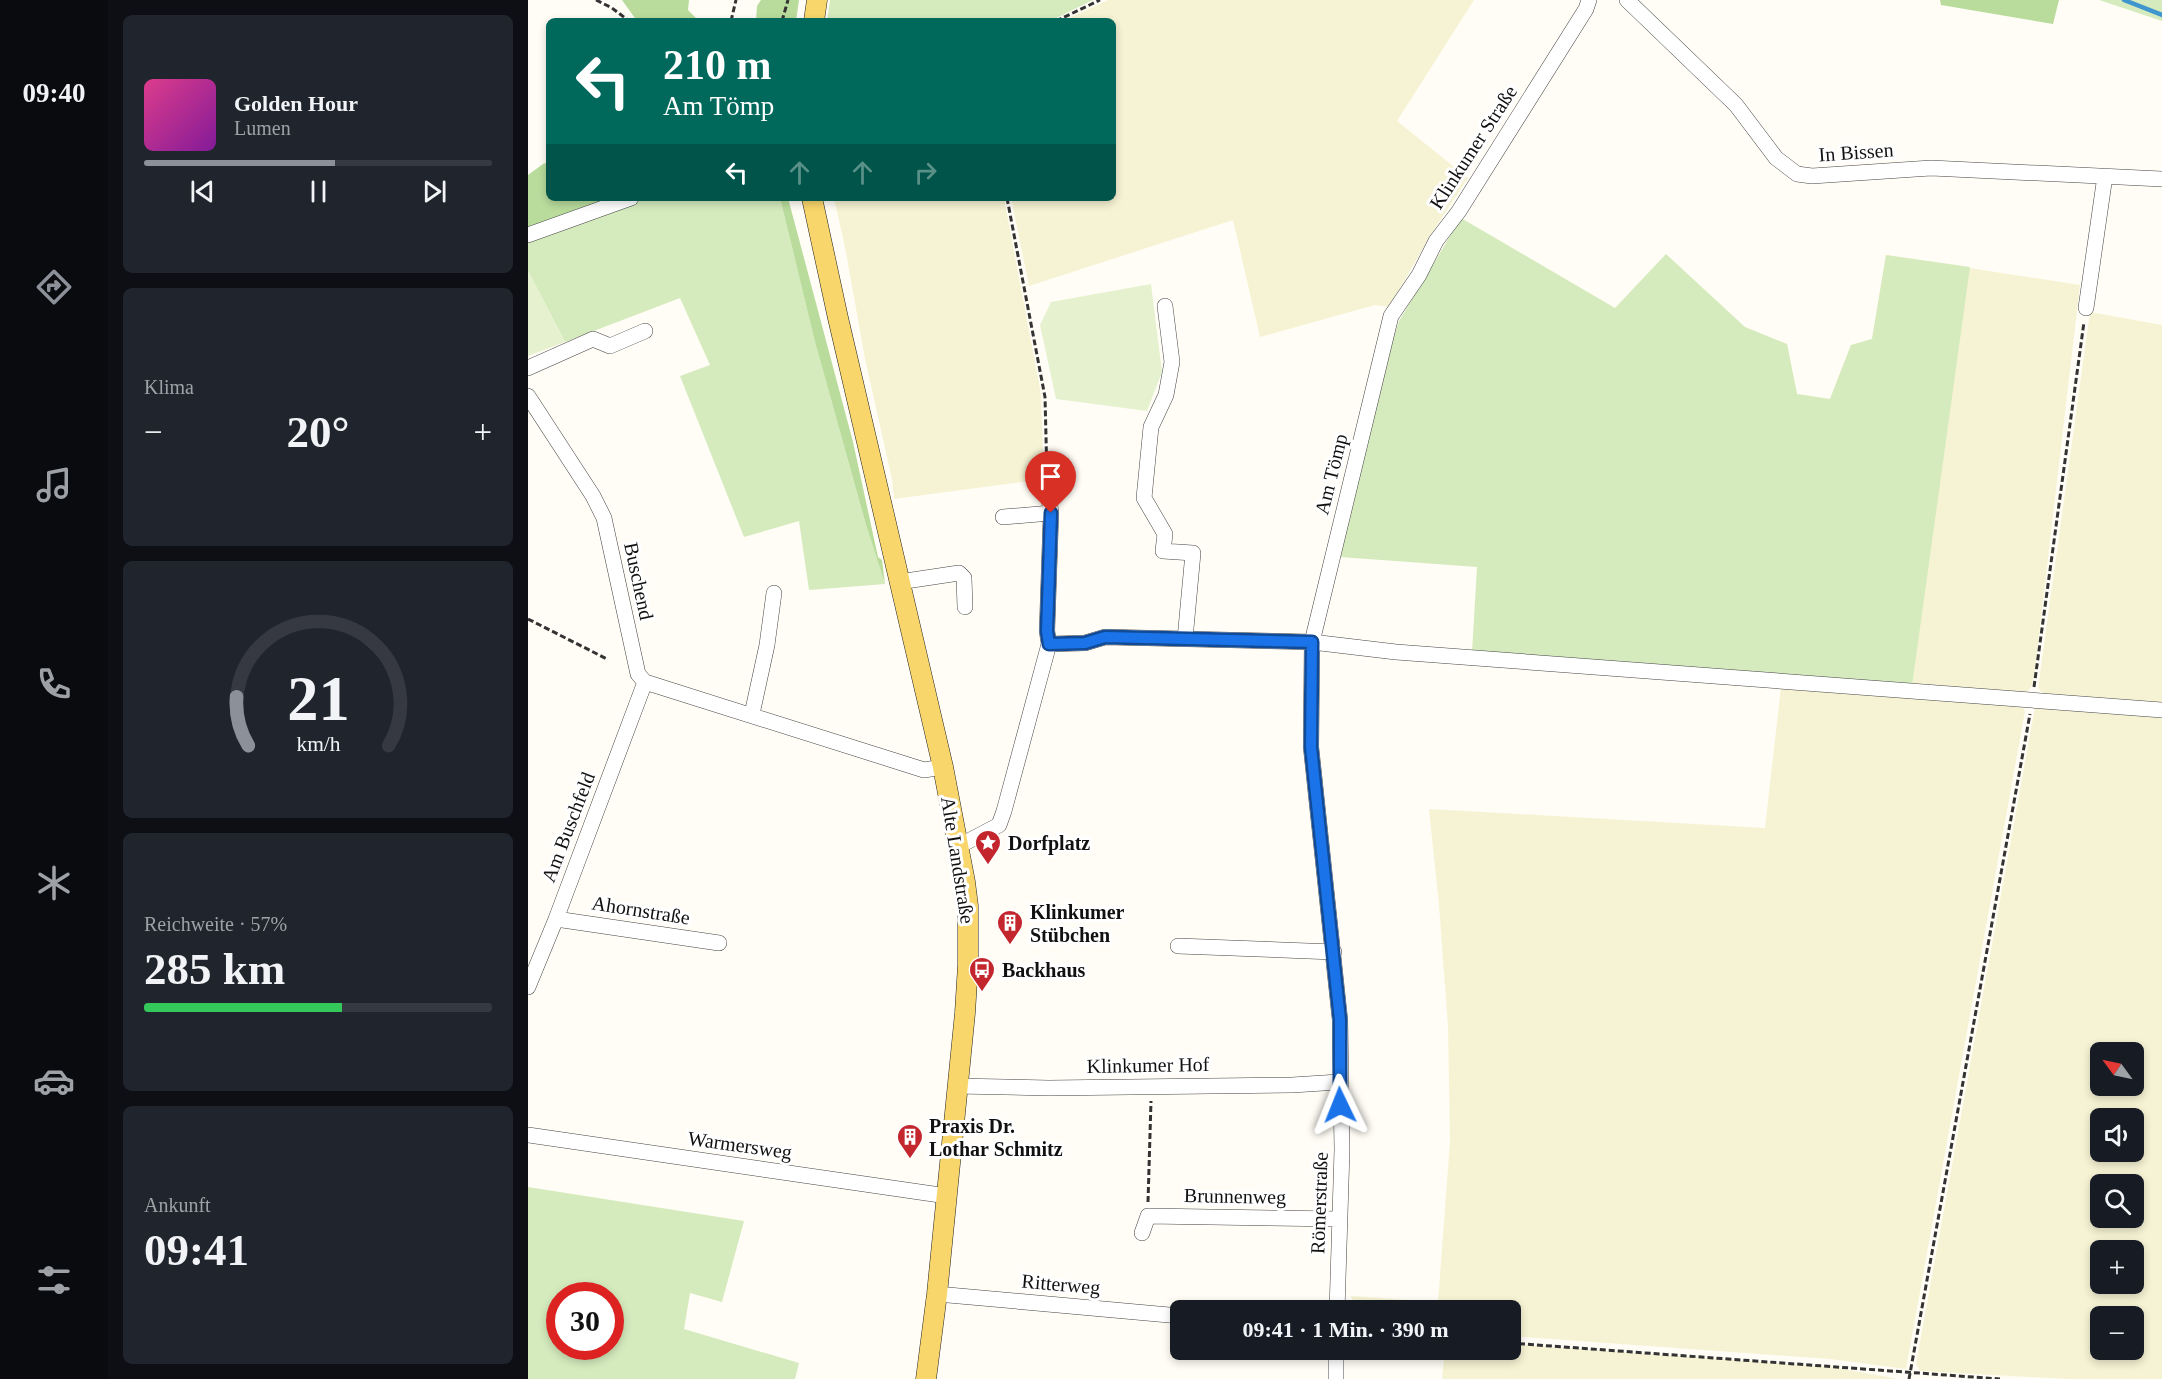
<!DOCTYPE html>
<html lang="de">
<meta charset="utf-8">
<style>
body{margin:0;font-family:Georgia,serif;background:#20242c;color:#f1f3f6;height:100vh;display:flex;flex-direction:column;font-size:22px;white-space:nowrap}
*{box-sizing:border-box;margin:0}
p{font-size:20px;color:#9ea1a6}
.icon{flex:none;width:33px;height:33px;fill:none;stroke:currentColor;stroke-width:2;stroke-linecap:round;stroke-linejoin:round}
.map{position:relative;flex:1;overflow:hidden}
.panel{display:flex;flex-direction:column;gap:15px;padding:15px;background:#0d0f14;width:420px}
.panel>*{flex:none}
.hud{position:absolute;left:18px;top:18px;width:570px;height:183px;border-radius:9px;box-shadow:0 3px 9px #0003;background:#00695c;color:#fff;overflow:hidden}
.needle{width:39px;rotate:303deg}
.controls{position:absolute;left:1562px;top:1042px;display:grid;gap:12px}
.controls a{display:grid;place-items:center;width:54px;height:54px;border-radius:9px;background:#171b24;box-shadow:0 3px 9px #0003;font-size:30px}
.speed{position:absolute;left:18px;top:1282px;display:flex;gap:12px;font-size:30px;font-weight:700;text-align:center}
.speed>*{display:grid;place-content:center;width:78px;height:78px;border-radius:50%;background:#171b24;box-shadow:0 3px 9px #0003;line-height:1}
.speed .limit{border:9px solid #d22;background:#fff;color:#111}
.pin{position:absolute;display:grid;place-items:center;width:51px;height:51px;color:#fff;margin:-62px -26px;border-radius:50% 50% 50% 0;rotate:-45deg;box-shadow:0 0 6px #0007}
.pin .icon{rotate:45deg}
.me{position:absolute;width:66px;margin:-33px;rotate:358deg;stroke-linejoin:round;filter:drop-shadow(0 0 4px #0008)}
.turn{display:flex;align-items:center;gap:21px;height:126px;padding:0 18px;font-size:27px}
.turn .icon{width:78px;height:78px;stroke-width:2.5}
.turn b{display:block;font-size:42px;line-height:51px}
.lanes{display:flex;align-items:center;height:57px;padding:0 18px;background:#0003;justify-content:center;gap:30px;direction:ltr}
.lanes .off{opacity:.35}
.big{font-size:45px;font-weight:600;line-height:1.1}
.panel .tile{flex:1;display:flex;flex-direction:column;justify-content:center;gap:9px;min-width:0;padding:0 21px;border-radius:9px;background:#20242c}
.panel .dial{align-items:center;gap:0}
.dial svg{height:156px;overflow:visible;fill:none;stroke:#363941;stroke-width:7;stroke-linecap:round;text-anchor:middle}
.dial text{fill:#f1f3f6;stroke:none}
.song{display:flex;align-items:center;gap:18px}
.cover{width:72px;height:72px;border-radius:9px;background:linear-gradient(135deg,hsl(330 70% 55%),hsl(290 70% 35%))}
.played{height:6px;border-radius:3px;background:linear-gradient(90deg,#8c9099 55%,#363941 55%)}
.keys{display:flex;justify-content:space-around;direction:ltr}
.heat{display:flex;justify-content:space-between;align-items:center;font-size:33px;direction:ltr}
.charge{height:9px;border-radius:4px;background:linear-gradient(90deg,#34c759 57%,#363941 0)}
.trip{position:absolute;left:642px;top:1300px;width:351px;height:60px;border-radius:9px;background:#171b24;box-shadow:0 3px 9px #0003;font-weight:600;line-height:60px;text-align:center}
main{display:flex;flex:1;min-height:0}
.dock{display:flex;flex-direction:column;width:108px;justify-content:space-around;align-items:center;background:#090b0e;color:#9ea1a6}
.dock .icon{width:42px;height:42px}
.dock .on{color:#8c9099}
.dock b{font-size:27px;color:#f1f3f6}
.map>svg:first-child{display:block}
</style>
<main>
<nav class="dock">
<b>09:40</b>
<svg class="icon on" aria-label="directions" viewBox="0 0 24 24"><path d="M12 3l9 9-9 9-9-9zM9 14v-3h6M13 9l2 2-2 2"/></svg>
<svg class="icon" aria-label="music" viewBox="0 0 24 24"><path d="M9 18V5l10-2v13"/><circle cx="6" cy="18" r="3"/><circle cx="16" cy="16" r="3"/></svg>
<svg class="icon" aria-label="phone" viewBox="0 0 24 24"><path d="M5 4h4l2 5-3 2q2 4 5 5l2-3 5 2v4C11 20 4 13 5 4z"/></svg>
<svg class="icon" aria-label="climate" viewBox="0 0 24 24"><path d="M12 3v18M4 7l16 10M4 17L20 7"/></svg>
<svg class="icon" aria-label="car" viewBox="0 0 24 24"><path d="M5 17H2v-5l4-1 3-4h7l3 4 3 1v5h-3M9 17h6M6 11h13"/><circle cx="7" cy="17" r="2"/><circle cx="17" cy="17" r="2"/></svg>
<svg class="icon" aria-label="filters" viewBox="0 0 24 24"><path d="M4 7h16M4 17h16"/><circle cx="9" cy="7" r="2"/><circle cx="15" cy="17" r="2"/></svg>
</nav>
<section class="panel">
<div class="tile">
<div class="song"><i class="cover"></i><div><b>Golden Hour</b><p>Lumen</p></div></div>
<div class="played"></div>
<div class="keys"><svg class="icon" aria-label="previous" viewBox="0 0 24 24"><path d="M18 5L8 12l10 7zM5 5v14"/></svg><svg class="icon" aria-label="pause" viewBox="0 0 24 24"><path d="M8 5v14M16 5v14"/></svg><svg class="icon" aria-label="next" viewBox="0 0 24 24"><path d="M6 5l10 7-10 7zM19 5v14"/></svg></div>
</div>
<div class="tile"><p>Klima</p>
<div class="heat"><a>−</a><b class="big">20°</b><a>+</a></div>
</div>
<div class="tile dial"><svg viewBox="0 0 100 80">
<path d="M14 69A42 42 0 1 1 86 69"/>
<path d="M14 69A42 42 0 0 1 8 44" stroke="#8c9099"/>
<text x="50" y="56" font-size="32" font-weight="700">21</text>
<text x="50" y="72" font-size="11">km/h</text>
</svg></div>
<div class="tile"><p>Reichweite · 57%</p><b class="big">285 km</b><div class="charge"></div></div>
<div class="tile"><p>Ankunft</p><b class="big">09:41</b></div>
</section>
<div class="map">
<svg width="1634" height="1379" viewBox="0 0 1634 1379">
<rect width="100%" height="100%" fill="#fffdf5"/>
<path fill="#f6f3d4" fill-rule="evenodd" d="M580 0H946L869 121 940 178 905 231 861 307 847 305 732 337 705 220 501 286 483 198H585V21H535Z
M306 198H476L513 394 516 479 366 499 364 479 337 359 317 247Z
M1358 255 1552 285 1507 669 1504 685 1501 690 1493 694 1173 670 1259 344 1269 394 1302 399 1323 345 1344 339Z
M1562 312 1634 325V705L1518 697 1510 688Z
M1253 687 1494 706 1497 711 1378 1369 1302 1359 983 1336 982 1311H828L823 1296 910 1302 922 1142 920 1026 911 905 901 809 1237 828Z
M1507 707 1634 713V1379H1540L1392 1371 1388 1364ZM1572 1053H1605V1086H1572ZM1572 1119H1605V1152H1572ZM1572 1185H1605V1218H1572ZM1572 1251H1605V1284H1572ZM1572 1317H1605V1350H1572Z
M983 1344 1304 1367 1371 1379H914L917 1350H982Z"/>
<path fill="#d5ebbd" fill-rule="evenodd" d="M302 0H565L522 21H299Z
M1571 0H1634V21Z
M120 198H252L287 342 338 525 357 584 281 590 271 521 216 537 152 376 182 365 152 298 37 342 0 271V242Z
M933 218 1087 308 1138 254 1217 327 1259 344 1269 394 1302 399 1323 345 1344 339 1358 255 1442 267 1384 686 944 652 949 567 812 557 854 373 871 321Z
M0 1187 216 1221 194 1302 162 1293 156 1329 271 1363 267 1379H0ZM32 1296H82V1347H32Z"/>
<path fill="#b9dc9c" d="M94 0H161L160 10 171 21H109Z
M233 0H271L268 21H228L229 6Z
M1412 0H1531L1525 24 1413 5Z
M21 162V198H90L0 230V175L15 164Z
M252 198H260L325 442 350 557 354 560 357 584 338 525 287 342Z"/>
<path fill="#e6f2cf" d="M0 271 37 342 0 356Z
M623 284 634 372 619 411 528 399 512 325 523 302Z"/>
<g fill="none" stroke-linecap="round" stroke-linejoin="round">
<path stroke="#3f96cf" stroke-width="4.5" d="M1596 0 1634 15"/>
<defs>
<path id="minor" d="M1099 0 1208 105 1248 158 1269 174 1284 176 1403 168 1634 179
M0 235 103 198
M637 306 644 362 638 395 623 427 616 498 637 534 635 551 665 553 657 639
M1558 308 1577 176
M0 368 65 339 82 346 117 331
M0 396 65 496 76 518 110 674 117 682 396 770 415 767
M520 491 523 513 519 631 521 644
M475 517 523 513
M371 582 431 573 436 578 437 607
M224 714 239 645 246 593
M431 846 471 825 476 811 521 644 557 643 577 637 784 642 868 652 1634 710
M28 919 191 943
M650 946 806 952
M0 987 28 919 117 682
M428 1086 521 1088 764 1085 811 1082
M0 1135 419 1196
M614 1233 620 1216 812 1219
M409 1294 652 1316
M809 1311 814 1150 812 1020 783 747 784 642 863 316 891 275 908 241 931 211 1058 9 1061 0
M808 1379V1350"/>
<path id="major" d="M286 21 289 0
M284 198 310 318 415 767 437 882 440 906V965L437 1013 409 1294 398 1379"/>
</defs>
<use href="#minor" stroke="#444" stroke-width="16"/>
<use href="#major" stroke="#222" stroke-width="21"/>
<path stroke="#333" stroke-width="3" stroke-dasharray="6 3" stroke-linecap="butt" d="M68 0 84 8 101 21
M203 21 208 0
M254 21 260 0
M528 21 572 0
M479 198 517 397 519 477
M0 619 79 659
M1506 687 1556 322
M620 1202 623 1101
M982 1343 1472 1379
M1381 1379 1502 714"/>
<use href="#minor" stroke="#fff" stroke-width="15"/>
<use href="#major" stroke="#f9d66b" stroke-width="20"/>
</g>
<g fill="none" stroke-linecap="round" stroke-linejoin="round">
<defs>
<path id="route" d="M523 513 519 631 521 644 557 643 577 637 784 642 783 747 812 1020V1105"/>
</defs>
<use href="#route" stroke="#114b97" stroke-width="15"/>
<use href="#route" stroke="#1a73e8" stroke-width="10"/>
</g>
<defs>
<symbol id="sight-pin" viewBox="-11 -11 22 30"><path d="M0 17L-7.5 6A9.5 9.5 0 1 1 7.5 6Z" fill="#c4262e" stroke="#fff"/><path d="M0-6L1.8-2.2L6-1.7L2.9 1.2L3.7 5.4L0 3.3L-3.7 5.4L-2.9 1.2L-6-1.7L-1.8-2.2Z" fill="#fff"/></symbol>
<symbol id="building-pin" viewBox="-11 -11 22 30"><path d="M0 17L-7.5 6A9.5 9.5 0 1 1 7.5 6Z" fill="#c4262e" stroke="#fff"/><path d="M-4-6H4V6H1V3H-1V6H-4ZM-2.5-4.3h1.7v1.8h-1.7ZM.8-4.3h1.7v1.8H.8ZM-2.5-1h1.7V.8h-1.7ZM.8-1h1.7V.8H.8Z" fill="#fff"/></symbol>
<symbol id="bus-pin" viewBox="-11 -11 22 30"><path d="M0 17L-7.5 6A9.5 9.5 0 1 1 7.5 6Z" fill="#c4262e" stroke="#fff"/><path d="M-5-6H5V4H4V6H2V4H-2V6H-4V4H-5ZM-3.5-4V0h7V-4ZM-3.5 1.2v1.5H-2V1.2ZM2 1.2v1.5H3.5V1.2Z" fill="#fff"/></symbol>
</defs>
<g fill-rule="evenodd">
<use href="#sight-pin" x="445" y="828" width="30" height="40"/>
<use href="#building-pin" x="467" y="908" width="30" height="40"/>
<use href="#bus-pin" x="439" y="955" width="30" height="40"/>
<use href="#building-pin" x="367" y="1122" width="30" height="40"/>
</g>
<g text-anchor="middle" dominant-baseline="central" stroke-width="6" stroke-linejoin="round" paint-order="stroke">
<g font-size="20" fill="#111" stroke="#fff">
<text transform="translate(945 147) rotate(-57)">Klinkumer Straße</text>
<text transform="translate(1328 152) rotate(-4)">In Bissen</text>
<text transform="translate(803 474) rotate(-76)">Am Tömp</text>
<text transform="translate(111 581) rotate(78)">Buschend</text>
<text transform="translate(40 827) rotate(-69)">Am Buschfeld</text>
<text transform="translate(430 860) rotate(81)">Alte Landstraße</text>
<text transform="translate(113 910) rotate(9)">Ahornstraße</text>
<text transform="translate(620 1065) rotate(-1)">Klinkumer Hof</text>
<text transform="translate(212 1145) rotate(8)">Warmersweg</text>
<text transform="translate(707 1196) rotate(1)">Brunnenweg</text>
<text transform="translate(791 1203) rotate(-88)">Römerstraße</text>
<text transform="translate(533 1284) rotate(5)">Ritterweg</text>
</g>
<g font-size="20" font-weight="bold" fill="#111" stroke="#fff" text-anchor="start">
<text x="480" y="843">Dorfplatz</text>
<text x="502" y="912">Klinkumer<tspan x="502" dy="23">Stübchen</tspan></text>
<text x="474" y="970">Backhaus</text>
<text x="401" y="1126">Praxis Dr.<tspan x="401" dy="23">Lothar Schmitz</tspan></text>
</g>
</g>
</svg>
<div class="controls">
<a><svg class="needle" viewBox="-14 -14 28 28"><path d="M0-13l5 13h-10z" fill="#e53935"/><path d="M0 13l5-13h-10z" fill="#9ea1a6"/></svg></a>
<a><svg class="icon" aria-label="sound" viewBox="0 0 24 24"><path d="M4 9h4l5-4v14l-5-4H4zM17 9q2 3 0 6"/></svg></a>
<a><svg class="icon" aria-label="search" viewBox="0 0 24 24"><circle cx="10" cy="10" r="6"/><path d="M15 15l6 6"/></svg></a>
<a>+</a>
<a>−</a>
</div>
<div class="speed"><div class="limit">30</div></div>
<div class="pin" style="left:523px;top:513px;background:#d93025"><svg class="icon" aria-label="arrive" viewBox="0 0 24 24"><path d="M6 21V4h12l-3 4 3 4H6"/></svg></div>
<svg class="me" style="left:812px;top:1105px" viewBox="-20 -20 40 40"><path d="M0-17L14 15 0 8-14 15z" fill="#1a73e8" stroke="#fff" stroke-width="4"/></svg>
<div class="trip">09:41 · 1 Min. · 390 m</div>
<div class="hud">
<div class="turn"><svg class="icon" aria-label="left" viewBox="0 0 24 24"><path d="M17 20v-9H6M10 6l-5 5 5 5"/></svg><div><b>210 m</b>Am Tömp</div></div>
<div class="lanes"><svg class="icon" aria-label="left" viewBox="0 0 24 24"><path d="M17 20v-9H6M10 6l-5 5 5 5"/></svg><svg class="icon off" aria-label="ahead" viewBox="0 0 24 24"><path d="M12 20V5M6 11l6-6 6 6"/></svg><svg class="icon off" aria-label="ahead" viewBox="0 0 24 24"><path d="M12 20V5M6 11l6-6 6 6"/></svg><svg class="icon off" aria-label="right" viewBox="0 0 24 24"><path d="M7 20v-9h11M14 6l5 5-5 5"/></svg></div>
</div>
</div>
</main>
